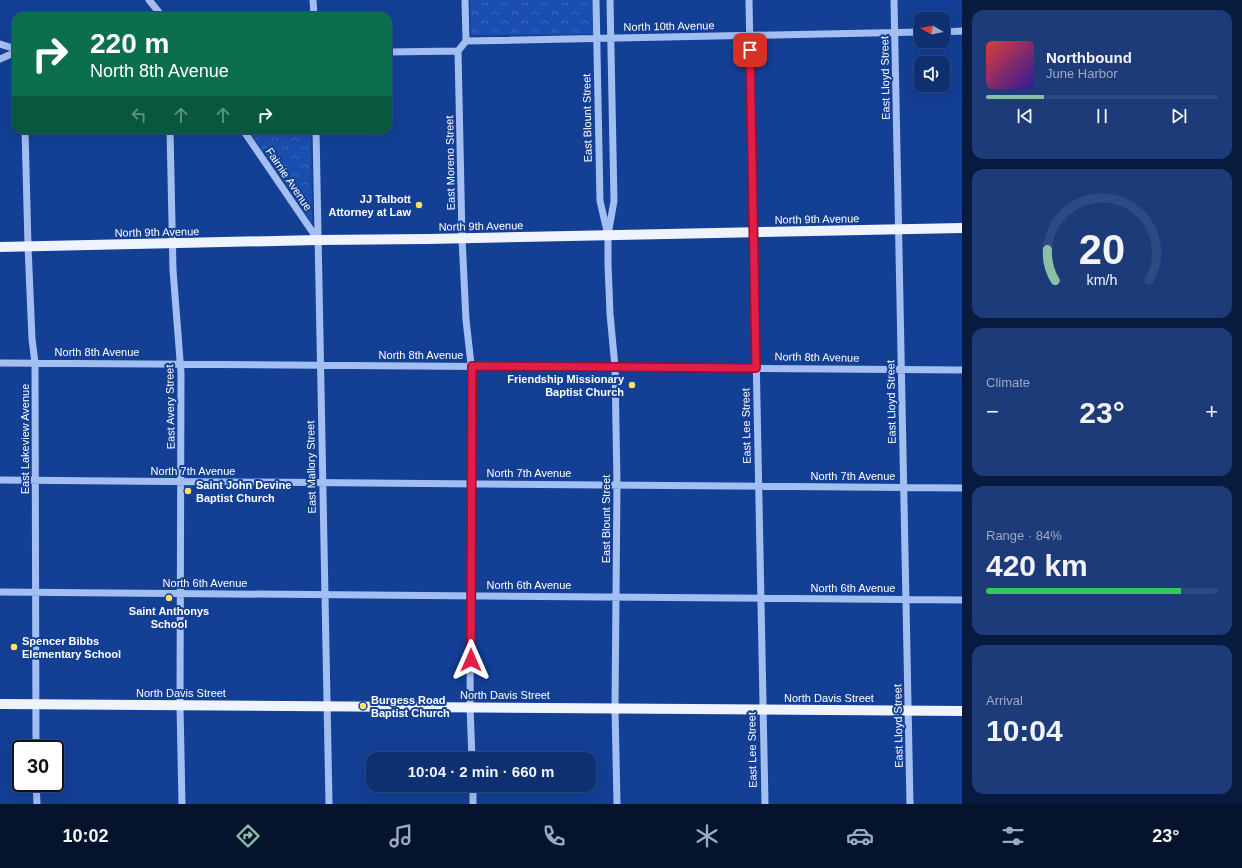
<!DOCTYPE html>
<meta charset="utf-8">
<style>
body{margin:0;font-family:Helvetica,sans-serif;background:#1c3b78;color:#f1f3f6;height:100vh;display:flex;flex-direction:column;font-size:15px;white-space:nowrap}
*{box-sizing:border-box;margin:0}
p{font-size:13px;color:#9ba9c3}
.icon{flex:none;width:22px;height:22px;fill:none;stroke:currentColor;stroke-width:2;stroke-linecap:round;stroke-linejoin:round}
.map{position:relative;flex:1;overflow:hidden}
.side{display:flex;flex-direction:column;gap:10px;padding:10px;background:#081a3e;width:280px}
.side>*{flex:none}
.guide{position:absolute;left:12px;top:12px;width:380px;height:122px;border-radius:12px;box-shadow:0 4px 16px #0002,0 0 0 1px #2e4a83;background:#0b6e4f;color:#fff;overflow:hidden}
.needle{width:26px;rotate:280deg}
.tools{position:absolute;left:914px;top:12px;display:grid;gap:8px}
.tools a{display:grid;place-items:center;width:36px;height:36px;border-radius:8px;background:#0e2f70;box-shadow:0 4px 16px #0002,0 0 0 1px #2e4a83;font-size:20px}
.speed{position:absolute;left:12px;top:740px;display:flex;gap:8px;font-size:20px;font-weight:700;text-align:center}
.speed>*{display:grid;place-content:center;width:52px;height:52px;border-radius:50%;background:#0e2f70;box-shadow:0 4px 16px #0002,0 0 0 1px #2e4a83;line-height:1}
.speed .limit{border:2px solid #111;border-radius:6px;background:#fff;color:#111}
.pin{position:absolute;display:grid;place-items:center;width:34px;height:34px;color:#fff;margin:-17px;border-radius:8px;box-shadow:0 2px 6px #0006}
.me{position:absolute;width:44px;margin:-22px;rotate:0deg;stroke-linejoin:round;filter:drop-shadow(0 0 3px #0008)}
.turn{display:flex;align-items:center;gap:14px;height:84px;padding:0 12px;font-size:18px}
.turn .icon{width:52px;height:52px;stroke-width:2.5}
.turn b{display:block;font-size:28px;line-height:34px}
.lanes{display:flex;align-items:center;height:38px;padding:0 12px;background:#0003;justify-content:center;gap:20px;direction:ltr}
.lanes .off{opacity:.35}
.big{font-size:30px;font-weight:700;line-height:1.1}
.side .widget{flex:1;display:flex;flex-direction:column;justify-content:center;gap:6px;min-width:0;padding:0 14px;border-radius:12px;background:#1c3b78}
.side .dial{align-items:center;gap:0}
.dial svg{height:104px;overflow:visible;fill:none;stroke:#2e4a83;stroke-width:7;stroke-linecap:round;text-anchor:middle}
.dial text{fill:#f1f3f6;stroke:none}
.song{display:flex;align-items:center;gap:12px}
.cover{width:48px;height:48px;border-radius:6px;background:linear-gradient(135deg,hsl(0 70% 55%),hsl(250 70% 35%))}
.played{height:4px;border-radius:2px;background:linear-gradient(90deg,#8abfa5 25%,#2e4a83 25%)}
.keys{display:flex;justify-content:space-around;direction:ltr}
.heat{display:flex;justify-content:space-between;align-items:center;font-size:22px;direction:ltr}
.charge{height:6px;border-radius:3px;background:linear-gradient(90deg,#34c759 84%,#2e4a83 0)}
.trip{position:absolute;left:366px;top:752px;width:230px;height:40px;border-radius:12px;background:#0e2f70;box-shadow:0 4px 16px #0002,0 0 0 1px #2e4a83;font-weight:700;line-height:40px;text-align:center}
.dock{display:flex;height:64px;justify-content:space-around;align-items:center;background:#06132d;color:#9ba9c3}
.dock .icon{width:28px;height:28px}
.dock .on{color:#8abfa5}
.dock b{font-size:18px;color:#f1f3f6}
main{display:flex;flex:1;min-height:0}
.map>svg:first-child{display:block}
</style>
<main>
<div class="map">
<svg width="962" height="804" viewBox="0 0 962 804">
<defs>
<pattern id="forest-crowns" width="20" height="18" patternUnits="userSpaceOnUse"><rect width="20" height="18" fill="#1b4faf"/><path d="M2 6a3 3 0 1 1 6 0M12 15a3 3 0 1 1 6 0" fill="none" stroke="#3d69bb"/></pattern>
</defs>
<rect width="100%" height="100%" fill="#133f95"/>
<path fill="url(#forest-crowns)" d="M470 0H592L593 34 471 35Z
M249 130H311L312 223Z"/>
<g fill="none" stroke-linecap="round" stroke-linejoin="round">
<path stroke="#a3bff2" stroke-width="7" d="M149 0 162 16
M313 0 314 16
M465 0 466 41 458 51 462 238 466 320 471 364 472 366 470 707 472 759
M596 0 600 201 607 231
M610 0 614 201 608 235V264L610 314 615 367 617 485 615 708 617 804
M749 0 765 804
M894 0 910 804
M943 32 962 31
M466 41 921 32
M0 44 16 49
M388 52 458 51
M0 59 16 52
M25 130 28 246 32 339 35 363 36 749
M170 130 173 270 181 373 180 705 182 804
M243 130 318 240
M316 130 329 804
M0 363 962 370
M0 480 962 488
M0 592 962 600
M36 783 37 804
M473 785V804"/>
<path stroke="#eff3ff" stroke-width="10" d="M0 247 318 240 427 239 962 228
M0 704 962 711"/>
</g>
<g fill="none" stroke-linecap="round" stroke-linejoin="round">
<defs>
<path id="route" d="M471 660 472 366 756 368 750 50"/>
</defs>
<use href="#route" stroke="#92132f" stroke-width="10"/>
<use href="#route" stroke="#e11d48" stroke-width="7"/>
</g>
<g fill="#ffe265" stroke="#133f95" stroke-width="1.5">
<circle cx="419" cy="205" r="4"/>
<circle cx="632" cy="385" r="4"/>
<circle cx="188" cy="491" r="4"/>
<circle cx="169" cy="598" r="4"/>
<circle cx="14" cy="647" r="4"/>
<circle cx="363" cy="706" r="4"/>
</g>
<g text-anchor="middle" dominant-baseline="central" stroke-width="4" stroke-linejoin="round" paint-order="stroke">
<g font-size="11" fill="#fff" stroke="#133f95">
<text transform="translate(669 26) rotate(-1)">North 10th Avenue</text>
<text transform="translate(885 78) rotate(-91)">East Lloyd Street</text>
<text transform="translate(587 118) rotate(-91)">East Blount Street</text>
<text transform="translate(450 163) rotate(-91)">East Moreno Street</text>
<text transform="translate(289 179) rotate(56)">Fairnie Avenue</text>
<text transform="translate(817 219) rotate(-1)">North 9th Avenue</text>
<text transform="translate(481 226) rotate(-1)">North 9th Avenue</text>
<text transform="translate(157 232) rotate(-1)">North 9th Avenue</text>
<text x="97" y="352">North 8th Avenue</text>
<text x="421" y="355">North 8th Avenue</text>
<text transform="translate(817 357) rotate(1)">North 8th Avenue</text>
<text transform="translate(891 402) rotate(-91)">East Lloyd Street</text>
<text transform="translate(170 407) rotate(-91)">East Avery Street</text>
<text transform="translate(746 426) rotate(-91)">East Lee Street</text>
<text transform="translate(25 439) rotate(-90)">East Lakeview Avenue</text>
<text transform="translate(311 467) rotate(-91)">East Mallory Street</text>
<text x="193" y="471">North 7th Avenue</text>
<text x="529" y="473">North 7th Avenue</text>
<text x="853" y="476">North 7th Avenue</text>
<text transform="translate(606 519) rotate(-90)">East Blount Street</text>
<text x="205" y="583">North 6th Avenue</text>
<text x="529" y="585">North 6th Avenue</text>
<text x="853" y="588">North 6th Avenue</text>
<text x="181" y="693">North Davis Street</text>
<text x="505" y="695">North Davis Street</text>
<text x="829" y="698">North Davis Street</text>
<text transform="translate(898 726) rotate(-91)">East Lloyd Street</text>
<text transform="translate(752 750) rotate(-91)">East Lee Street</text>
</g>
<g font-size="11" font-weight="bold" fill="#fff" stroke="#133f95" text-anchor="start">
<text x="411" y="199" text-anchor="end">JJ Talbott<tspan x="411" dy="13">Attorney at Law</tspan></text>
<text x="624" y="379" text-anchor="end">Friendship Missionary<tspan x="624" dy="13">Baptist Church</tspan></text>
<text x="196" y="485">Saint John Devine<tspan x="196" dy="13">Baptist Church</tspan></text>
<text x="169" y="611" text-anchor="middle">Saint Anthonys<tspan x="169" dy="13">School</tspan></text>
<text x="22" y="641">Spencer Bibbs<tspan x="22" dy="13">Elementary School</tspan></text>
<text x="371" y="700">Burgess Road<tspan x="371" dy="13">Baptist Church</tspan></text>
</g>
</g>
</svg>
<div class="tools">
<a><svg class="needle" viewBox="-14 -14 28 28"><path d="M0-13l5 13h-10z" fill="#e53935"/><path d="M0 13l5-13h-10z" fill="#9ba9c3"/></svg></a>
<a><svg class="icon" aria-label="sound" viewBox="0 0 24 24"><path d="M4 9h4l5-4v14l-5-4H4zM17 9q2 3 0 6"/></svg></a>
</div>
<div class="speed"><div class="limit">30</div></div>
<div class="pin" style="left:750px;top:50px;background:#d93025"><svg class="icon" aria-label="arrive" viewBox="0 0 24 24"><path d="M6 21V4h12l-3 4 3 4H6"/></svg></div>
<svg class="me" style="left:471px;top:660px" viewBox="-20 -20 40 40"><path d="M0-17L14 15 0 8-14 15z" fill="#e11d48" stroke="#fff" stroke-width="4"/></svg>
<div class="trip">10:04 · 2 min · 660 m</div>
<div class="guide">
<div class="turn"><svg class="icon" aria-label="right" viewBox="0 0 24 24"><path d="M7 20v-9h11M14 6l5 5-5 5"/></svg><div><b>220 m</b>North 8th Avenue</div></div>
<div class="lanes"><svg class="icon off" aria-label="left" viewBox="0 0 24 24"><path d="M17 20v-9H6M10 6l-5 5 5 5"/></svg><svg class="icon off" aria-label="ahead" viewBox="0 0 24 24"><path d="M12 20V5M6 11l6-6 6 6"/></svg><svg class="icon off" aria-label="ahead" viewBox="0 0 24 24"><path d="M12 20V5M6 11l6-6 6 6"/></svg><svg class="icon" aria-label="right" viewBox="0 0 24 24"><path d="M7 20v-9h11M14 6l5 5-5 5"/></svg></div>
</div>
</div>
<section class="side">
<div class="widget">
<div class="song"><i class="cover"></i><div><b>Northbound</b><p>June Harbor</p></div></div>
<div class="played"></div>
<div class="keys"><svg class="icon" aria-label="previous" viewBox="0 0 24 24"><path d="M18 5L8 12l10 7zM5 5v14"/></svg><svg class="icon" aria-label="pause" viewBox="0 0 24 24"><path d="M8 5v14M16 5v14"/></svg><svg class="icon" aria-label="next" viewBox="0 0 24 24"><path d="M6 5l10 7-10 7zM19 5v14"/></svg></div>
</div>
<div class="widget dial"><svg viewBox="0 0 100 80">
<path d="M14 69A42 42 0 1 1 86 69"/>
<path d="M14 69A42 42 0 0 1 8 45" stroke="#8abfa5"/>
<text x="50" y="56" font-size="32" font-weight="700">20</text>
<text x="50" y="72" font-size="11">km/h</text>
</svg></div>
<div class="widget"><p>Climate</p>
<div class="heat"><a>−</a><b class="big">23°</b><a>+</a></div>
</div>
<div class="widget"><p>Range · 84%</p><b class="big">420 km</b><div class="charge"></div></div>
<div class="widget"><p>Arrival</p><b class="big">10:04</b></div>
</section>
</main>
<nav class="dock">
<b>10:02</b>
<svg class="icon on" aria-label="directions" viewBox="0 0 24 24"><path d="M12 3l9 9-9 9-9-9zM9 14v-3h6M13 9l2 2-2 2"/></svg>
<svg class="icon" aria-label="music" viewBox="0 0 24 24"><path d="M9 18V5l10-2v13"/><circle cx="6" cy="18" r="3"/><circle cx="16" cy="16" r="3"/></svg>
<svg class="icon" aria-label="phone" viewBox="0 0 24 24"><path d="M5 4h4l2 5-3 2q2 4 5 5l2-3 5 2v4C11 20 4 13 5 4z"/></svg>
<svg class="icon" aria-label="climate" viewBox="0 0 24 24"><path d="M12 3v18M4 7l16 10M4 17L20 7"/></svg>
<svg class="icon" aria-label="car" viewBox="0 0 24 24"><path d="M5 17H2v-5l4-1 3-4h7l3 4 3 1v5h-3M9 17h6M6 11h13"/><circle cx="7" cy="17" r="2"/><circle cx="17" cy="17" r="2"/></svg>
<svg class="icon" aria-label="filters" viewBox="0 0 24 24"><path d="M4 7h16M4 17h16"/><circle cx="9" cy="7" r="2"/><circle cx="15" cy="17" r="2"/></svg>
<b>23°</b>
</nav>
